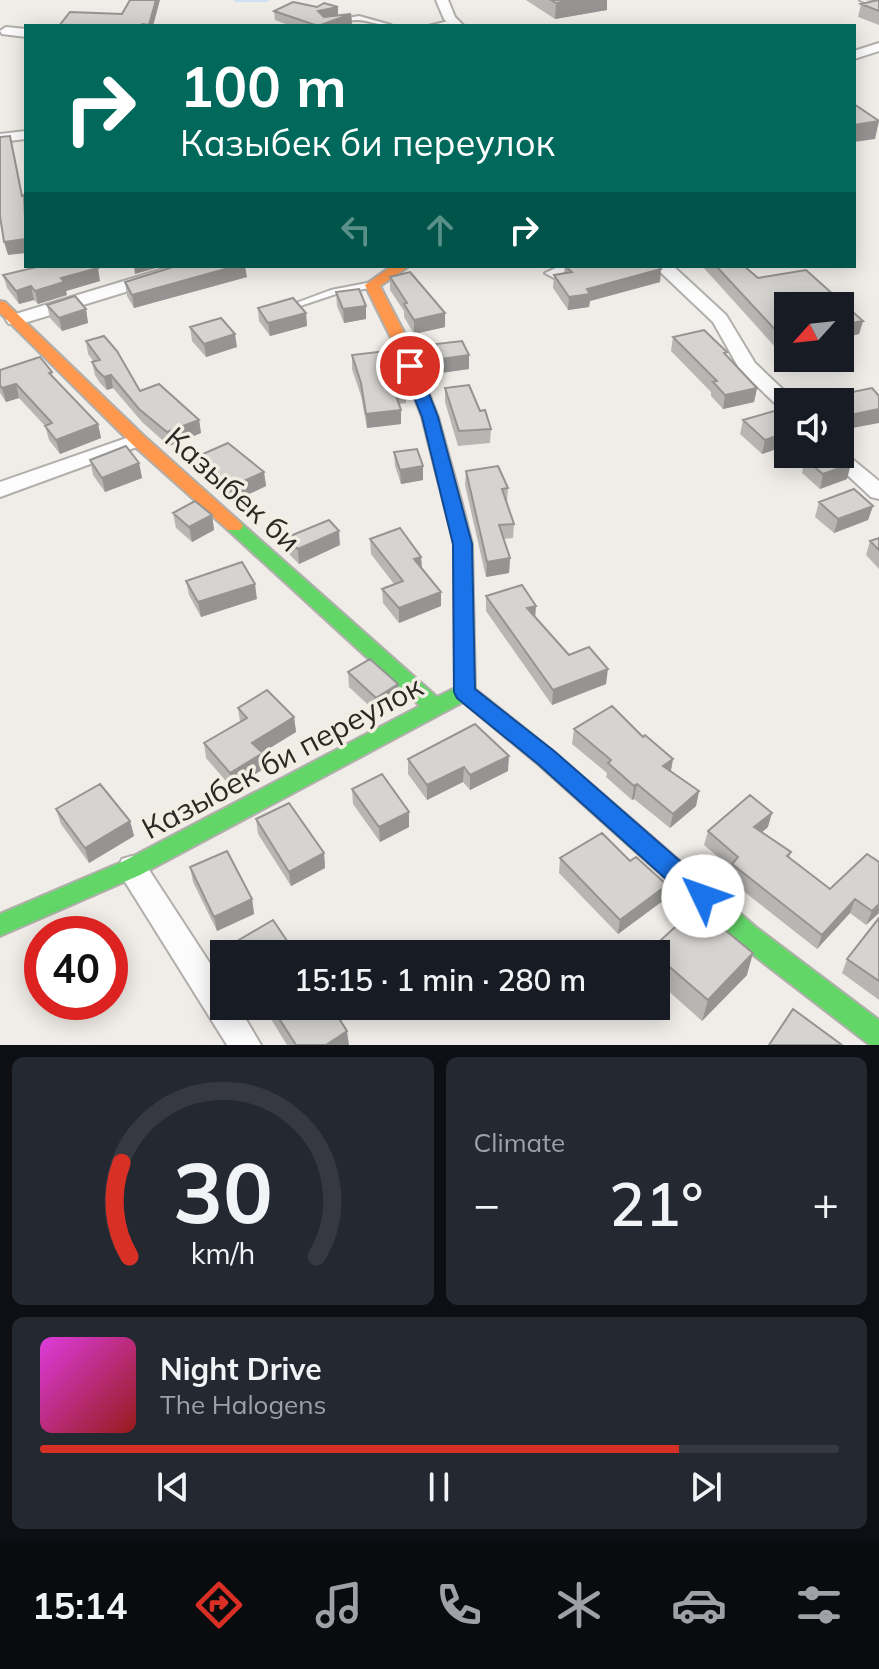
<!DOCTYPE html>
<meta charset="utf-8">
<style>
body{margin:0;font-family:Mulish,sans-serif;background:#242831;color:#f1f3f6;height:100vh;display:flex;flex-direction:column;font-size:30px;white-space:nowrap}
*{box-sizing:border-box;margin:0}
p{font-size:26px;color:#9ea1a6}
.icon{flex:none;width:44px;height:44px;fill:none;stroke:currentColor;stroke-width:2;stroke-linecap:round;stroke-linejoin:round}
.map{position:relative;height:1045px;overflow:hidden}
.drawer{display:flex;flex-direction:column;gap:12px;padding:12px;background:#0d0f14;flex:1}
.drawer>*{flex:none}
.top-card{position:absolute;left:24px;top:24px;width:832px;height:244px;border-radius:0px;box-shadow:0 4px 20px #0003;background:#00695c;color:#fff;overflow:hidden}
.needle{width:52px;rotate:243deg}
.tools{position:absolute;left:774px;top:292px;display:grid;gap:16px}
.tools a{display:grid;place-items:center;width:80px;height:80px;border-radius:0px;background:#171b24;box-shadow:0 4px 20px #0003;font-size:40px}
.speed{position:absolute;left:24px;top:916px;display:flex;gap:16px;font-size:40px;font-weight:700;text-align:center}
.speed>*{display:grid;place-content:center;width:104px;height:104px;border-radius:50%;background:#171b24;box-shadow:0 4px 20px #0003;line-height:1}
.speed .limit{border:12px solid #d22;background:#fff;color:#111}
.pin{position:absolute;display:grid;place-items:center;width:68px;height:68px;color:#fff;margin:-34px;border:4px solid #fff;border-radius:50%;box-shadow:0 2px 8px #0007}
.me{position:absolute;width:88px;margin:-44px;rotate:312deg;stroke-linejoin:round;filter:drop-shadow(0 0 6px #0008)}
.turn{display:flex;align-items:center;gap:28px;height:168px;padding:0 24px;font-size:36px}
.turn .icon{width:104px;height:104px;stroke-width:2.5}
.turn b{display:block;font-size:56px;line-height:68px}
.lanes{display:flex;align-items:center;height:76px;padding:0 24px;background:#0003;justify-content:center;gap:40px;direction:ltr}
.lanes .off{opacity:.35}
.big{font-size:60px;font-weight:600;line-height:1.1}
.drawer .widget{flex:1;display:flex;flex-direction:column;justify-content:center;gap:12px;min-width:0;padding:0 28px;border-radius:12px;background:#242831}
.drawer .dial{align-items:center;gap:0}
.dial svg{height:208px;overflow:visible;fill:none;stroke:#363941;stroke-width:7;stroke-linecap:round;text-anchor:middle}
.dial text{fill:#f1f3f6;stroke:none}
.song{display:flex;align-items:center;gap:24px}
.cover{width:96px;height:96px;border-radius:12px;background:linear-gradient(135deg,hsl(300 70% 55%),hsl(0 70% 35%))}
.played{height:8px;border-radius:4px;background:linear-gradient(90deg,#d93025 80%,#363941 80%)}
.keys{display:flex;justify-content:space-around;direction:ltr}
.heat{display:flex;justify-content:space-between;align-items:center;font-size:44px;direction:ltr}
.drawer .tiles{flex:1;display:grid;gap:12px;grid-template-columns:1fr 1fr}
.widget:last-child{grid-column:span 2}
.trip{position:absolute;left:210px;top:940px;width:460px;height:80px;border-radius:0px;background:#171b24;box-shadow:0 4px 20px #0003;font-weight:600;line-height:80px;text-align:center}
.tabs{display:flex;height:128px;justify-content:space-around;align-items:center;background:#090b0e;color:#9ea1a6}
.tabs .icon{width:56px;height:56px}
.tabs .selected{color:#d93025}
.tabs b{font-size:36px;color:#f1f3f6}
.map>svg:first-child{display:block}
</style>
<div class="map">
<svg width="879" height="1045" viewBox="0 0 879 1045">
<rect width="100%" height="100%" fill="#f0ede8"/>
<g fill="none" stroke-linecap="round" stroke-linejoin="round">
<path stroke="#cfe0f3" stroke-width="4" d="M236 0H267"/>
<defs>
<path id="lane" d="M359 16 391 25 392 26C380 26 369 20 357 20 349 20 343 22 336 20Z
M453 20 456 22 455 23 428 26Z
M372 282 376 285 375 287 336 294 300 306 296 303 331 290Z"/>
<path id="street" d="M436 0H448L455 17 464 26H451L444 19Z
M860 0 879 1V9Z
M6 27 26 29V37L2 34 0 31Z
M879 43V51L854 59V51Z
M26 131V139L0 142V134Z
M173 266H200L197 270 21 324H9L6 320 9 316Z
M560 266H588L585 270 554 278 545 273Z
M654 266H673L726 315 755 363 796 402H788V411L781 409 740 370 713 322Z
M138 434 148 440 145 444 0 497V482Z
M840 449 879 481V499L871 497 825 454H840Z
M132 856 142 859 224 985V1006H238L261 1045H227L122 877 118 868 122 859Z"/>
<path id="fast" d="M453 498 462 504 472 544 475 689 554 752 757 928 879 1020V1045H870L739 944 538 764 463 702 140 875 0 936V914L124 861 420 706 228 530 225 526 228 522H240L437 697 455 688 454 544 444 504Z"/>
<path id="slow" d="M392 266H409L380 286 408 340 438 417 462 504 453 510 444 504 422 417 392 340 365 285Z
M0 301 5 302 144 436 240 522 243 526 240 530H228L132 444 0 313Z"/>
</defs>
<use href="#lane" stroke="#b1afab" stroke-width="4"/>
<use href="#street" stroke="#b1afab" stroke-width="4"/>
<use href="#fast" stroke="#b1afab" stroke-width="4"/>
<use href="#slow" stroke="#b1afab" stroke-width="4"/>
<use href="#lane" fill="#fdfcfc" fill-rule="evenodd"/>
<use href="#street" fill="#fdfcfc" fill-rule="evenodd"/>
<use href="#fast" fill="#63d668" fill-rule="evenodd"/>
<use href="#slow" fill="#ff974d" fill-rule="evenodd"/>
</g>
<path fill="#b8b6b3" d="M526 0H607V10L555 19Z
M879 0V25L858 17 861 4Z
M317 7H338V16L351 14 352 24 346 26H291L275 20 274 11Z
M565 266 661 269 660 282 590 301 589 307 568 310 553 288 554 275 564 273Z
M702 266H744L758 278 806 270 863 321 859 334 840 338V306H788V347L777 349Z
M3 275 100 281 66 291 67 295 38 304 34 300 19 304 7 288Z
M247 277 134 308 127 296 125 282Z
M390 277 445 313V327L414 334 404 317V311L390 290Z
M336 292 366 319 344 323 337 306Z
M47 305 86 309 88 323 62 331 50 318Z
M258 308 306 313 307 326 270 336 259 321Z
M190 327 237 347 206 357 192 341Z
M673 337 727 352 726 356 757 388 754 402 723 409 711 396V392L671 351Z
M86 341 140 391 199 420 201 433 169 446 142 422 113 388 107 390 100 383 95 375 92 362H94L88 354Z
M436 344 469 355V369L441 373 436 358Z
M352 355 395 373 406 389V403L399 404 401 424 367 428 361 396 352 369Z
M0 370 52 372 53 378 98 424 101 438 60 454 49 440 45 426 19 398 6 402 0 393Z
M445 388 480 411 491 429 490 443 458 446 445 402Z
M872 388 847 429 840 422V402H831L833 396Z
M788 415V445L762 454 740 434 743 420Z
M394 452 423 480 401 484 395 466Z
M196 457 264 472 266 486 232 502 198 472Z
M805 459 847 479 820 489 802 473Z
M90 460 139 463 142 478 105 492 93 475Z
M466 471 508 488 507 503 514 524 513 538 504 539 510 558 509 573 486 577 465 485Z
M819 502 873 506 868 520 834 533 815 517Z
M173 513 212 515 214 530 192 542 176 528Z
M285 538 340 545 299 564 287 552Z
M879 538V569L866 555 870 541Z
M370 539 421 557 422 569 441 592V606L399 623 383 603 382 589 394 584 371 554Z
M186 581 257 599 201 617 189 595Z
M486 596 535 617 569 655 606 684 552 705 486 611Z
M348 672 398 684V699L377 713 349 687Z
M238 708 294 717 296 732 262 753 265 768 232 788 206 758 204 743 240 722Z
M574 729 643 737 673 759 671 771 699 791 696 806 670 828 634 799 632 800 606 777 607 773 572 744Z
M408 759 508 771 470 790 463 782 427 800 408 774Z
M352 789 409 812V827L380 842 353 804Z
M56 809 130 821 134 836 89 863 61 824Z
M256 819 324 853 325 868 291 886 258 834Z
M768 827 762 832 791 852 789 858 830 889 879 862V913L866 925 850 913 817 949 728 879 731 868 704 845 708 831Z
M560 858 664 900 618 934 559 873Z
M190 867 252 899 254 914 217 931 193 882Z
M879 918V1000L842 973 847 959Z
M650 950 747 975 702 1021 656 980V954H650Z
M263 1006H331L349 1045H287Z"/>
<path fill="#969492" d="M156 0H160L153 26H149Z
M574 0H607V10L555 19 556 3Z
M338 7V16L319 20 318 11Z
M351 14 352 24 346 26H320Z
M879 121 875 139 854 142V125Z
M26 239V253L8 255 4 242Z
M134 266H163L135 274Z
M236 266H245L247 277 134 308 132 295Z
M98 268 100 281 66 291 67 295 38 304 35 291 61 278Z
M661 269 660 282 590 301 589 307 568 310 569 297 587 289Z
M31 286 34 300 19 304 16 291Z
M366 306V319L344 323 343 309Z
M86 309 88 323 62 331 59 318Z
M306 313 307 326 270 336 268 323Z
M445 313V327L414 334V320Z
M863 321 859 334 840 338V325Z
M235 334 237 347 206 357 204 344Z
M788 334V347L777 349 780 335Z
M469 355V369L441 373V359Z
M111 375 113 388 107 390 104 377Z
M16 384 19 398 6 402 2 388Z
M757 388 754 402 723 409 725 395Z
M879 409V423L847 429 850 415Z
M401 410V424L367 428 366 414Z
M199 420 201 433 169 446 167 432Z
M98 424 101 438 60 454 56 440Z
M788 432V445L762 454 765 440Z
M139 463 142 478 105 492 102 478Z
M851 464 847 479 820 489 823 474Z
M423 466V480L401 484 400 470Z
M264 472 266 486 232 502 230 487Z
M873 506 868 520 834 533 838 519Z
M212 515 214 530 192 542 189 527Z
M339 531 340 545 299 564 298 549Z
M421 557 422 571 414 559Z
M510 558 509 573 486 577 487 562Z
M255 584 257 599 201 617 198 602Z
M441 592V606L399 623V608Z
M536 606 535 620 527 608Z
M608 669 606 684 552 705 553 690Z
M398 684V699L377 713 376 698Z
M294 717 296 732 255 757 252 743Z
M263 753 265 768 232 788 230 773Z
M509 756 508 771 470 790V775Z
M673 759 670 774 663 766Z
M464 767 463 782 427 800V785Z
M637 784 634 799 632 800 634 786Z
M699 791 696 806 670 828 673 814Z
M409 812V827L380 842 379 827Z
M772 813 768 827 751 842 754 827Z
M130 821 134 836 89 863 85 848Z
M324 853 325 868 291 886 289 872Z
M667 885 664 900 618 934 620 920Z
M252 899 254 914 217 931 214 917Z
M855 899 850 913 817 949 822 935Z
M879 904V913L866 925 872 911Z
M753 953 747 975 702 1021 708 1000Z
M347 1031 349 1045H326Z"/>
<path fill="#d6d4d0" stroke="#969492" stroke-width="2" d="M130 0H156L149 25 142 24 141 26H59L70 12 122 14Z
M551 0H574L556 3Z
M879 0V11L861 4 878 0Z
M293 2 317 7 324 3 338 7 318 11 324 17 351 14 318 26 274 11Z
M854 104 879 121 854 125Z
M10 136 22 196 24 195 26 239 4 242 0 216V137Z
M41 266H96L98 268 61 278 64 282 35 291 31 286 16 291 3 275Z
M176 266H236L132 295 125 282Z
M565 266H658L661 269 587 289 590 294 569 297 554 275 572 272Z
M716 266H744L758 278 806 270 863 321 840 325V306H788V334L780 335Z
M410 272 445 313 414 320 404 304 407 303 390 277Z
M359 289 366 306 343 309 336 292Z
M75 296 86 309 59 318 47 305Z
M293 298 306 313 268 323 258 308Z
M221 318 235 334 204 344 190 327Z
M704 330 727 352 724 353 757 388 725 395 713 382 717 381 673 337Z
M104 336 117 351 140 391 159 384 199 420 167 432 139 409 111 375 104 377 97 370 92 362 100 360 86 341Z
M462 341 469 355 441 359 436 344Z
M386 351 395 373 400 372 406 389 394 390 401 410 366 414 361 383 352 355Z
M40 357 52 372 49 373 98 424 56 440 45 426 52 423 16 384 2 388 0 385V370Z
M469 385 480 411 485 410 491 429 459 431 445 388Z
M872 388 879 396V409L850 415 840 404V402H838L833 396Z
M781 409 788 415V432L765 440 743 420Z
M228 443 264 472 230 487 196 457Z
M126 446 139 463 102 478 90 460Z
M417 449 423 466 400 470 394 452Z
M820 454H840L851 464 823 474 805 459Z
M498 466 508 488 502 489 514 524 499 525 510 558 487 562 466 471Z
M854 489 873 506 838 519 819 502Z
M195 501 212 515 189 527 173 513Z
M329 520 339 531 298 549 285 538Z
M400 528 421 557 414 559 441 592 399 608 382 589 403 581 370 539Z
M879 538V550L870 541Z
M242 562 255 584 198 602 186 581Z
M522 585 536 606 527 608 569 655 589 647 608 669 553 690 486 596Z
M370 659 398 684 376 698 348 672Z
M267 690 294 717 252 743 263 753 230 773 204 743 247 718 238 708Z
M612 706 643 737 645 735 673 759 663 766 699 791 673 814 637 784 634 786 608 763 611 760 574 729Z
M475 724 509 756 470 775 464 767 427 785 408 759Z
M382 774 409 812 379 827 352 789Z
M100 784 130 821 85 848 56 809Z
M750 795 772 813 754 827 791 852 787 856 830 889 867 854 879 862V904L872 911 855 899 822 935 732 864 738 857 708 831Z
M289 803 324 853 289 872 256 819Z
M602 833 630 861 636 857 667 885 620 920 560 858Z
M227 851 252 899 214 917 190 867Z
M697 907 753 953 708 1000 650 950Z
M879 918V981L847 959Z
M273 920 296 954H238L232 944Z
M271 1006H331L347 1031 326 1045H296Z
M793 1009 842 1045H769Z"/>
<path fill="#1a73e8" stroke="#114b97" stroke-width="2" d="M410 361 418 366 438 417 472 544 475 689 554 751 712 889 715 896 712 904 703 907 694 904 538 764 457 698 454 692 453 544 422 417 402 366Z"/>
<g text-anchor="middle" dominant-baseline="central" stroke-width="7" stroke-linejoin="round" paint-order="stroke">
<g font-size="30" fill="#2b2925" stroke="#f3eee4">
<text transform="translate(233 489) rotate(42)">Казыбек би</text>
<text transform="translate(282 757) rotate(-28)">Казыбек би переулок</text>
</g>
</g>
</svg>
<div class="tools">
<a><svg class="needle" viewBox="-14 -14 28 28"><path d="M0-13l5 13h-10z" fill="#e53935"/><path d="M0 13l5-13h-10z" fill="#9ea1a6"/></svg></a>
<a><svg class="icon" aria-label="sound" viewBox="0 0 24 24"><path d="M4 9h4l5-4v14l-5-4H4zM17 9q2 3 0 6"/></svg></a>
</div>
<div class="speed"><div class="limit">40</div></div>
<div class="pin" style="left:410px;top:366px;background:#d93025"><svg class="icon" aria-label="arrive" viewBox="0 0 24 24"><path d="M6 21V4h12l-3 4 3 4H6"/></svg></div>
<svg class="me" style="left:703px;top:896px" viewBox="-20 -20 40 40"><circle r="19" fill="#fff"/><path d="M0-13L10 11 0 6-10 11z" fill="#1a73e8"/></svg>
<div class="trip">15:15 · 1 min · 280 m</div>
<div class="top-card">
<div class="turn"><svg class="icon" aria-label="right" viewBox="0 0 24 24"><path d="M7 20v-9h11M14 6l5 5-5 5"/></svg><div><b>100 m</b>Казыбек би переулок</div></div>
<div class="lanes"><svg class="icon off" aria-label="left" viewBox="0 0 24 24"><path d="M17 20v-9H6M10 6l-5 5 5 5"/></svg><svg class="icon off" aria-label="ahead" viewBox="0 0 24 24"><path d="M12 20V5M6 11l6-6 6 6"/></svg><svg class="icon" aria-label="right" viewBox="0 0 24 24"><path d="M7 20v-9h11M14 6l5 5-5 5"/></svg></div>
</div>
</div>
<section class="drawer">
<div class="tiles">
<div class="widget dial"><svg viewBox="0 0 100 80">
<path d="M14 69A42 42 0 1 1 86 69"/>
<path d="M14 69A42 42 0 0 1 11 33" stroke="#d93025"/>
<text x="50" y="56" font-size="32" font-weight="700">30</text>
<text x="50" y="72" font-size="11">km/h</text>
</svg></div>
<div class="widget"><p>Climate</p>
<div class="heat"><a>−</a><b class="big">21°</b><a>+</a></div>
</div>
<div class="widget">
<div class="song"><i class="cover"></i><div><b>Night Drive</b><p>The Halogens</p></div></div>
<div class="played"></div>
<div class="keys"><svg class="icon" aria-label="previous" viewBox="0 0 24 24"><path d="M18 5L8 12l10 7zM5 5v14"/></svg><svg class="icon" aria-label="pause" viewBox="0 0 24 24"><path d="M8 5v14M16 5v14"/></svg><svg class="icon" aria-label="next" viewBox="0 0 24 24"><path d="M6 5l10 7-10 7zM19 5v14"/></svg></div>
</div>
</div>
</section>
<nav class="tabs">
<b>15:14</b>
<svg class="icon selected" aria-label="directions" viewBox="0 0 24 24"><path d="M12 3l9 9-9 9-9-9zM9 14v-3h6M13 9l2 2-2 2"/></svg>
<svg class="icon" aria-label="music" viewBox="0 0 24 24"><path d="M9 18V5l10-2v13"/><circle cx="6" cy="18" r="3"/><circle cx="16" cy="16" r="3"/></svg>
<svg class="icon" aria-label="phone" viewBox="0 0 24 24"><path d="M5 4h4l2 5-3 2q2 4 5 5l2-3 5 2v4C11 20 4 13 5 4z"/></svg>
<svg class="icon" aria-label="climate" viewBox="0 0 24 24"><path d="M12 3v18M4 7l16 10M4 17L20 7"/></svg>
<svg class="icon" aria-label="car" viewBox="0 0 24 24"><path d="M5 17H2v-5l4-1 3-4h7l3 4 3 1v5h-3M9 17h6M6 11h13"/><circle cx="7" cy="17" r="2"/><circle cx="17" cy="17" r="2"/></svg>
<svg class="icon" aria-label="filters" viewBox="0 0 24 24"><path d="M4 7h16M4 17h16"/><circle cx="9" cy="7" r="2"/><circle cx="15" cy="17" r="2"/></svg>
</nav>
